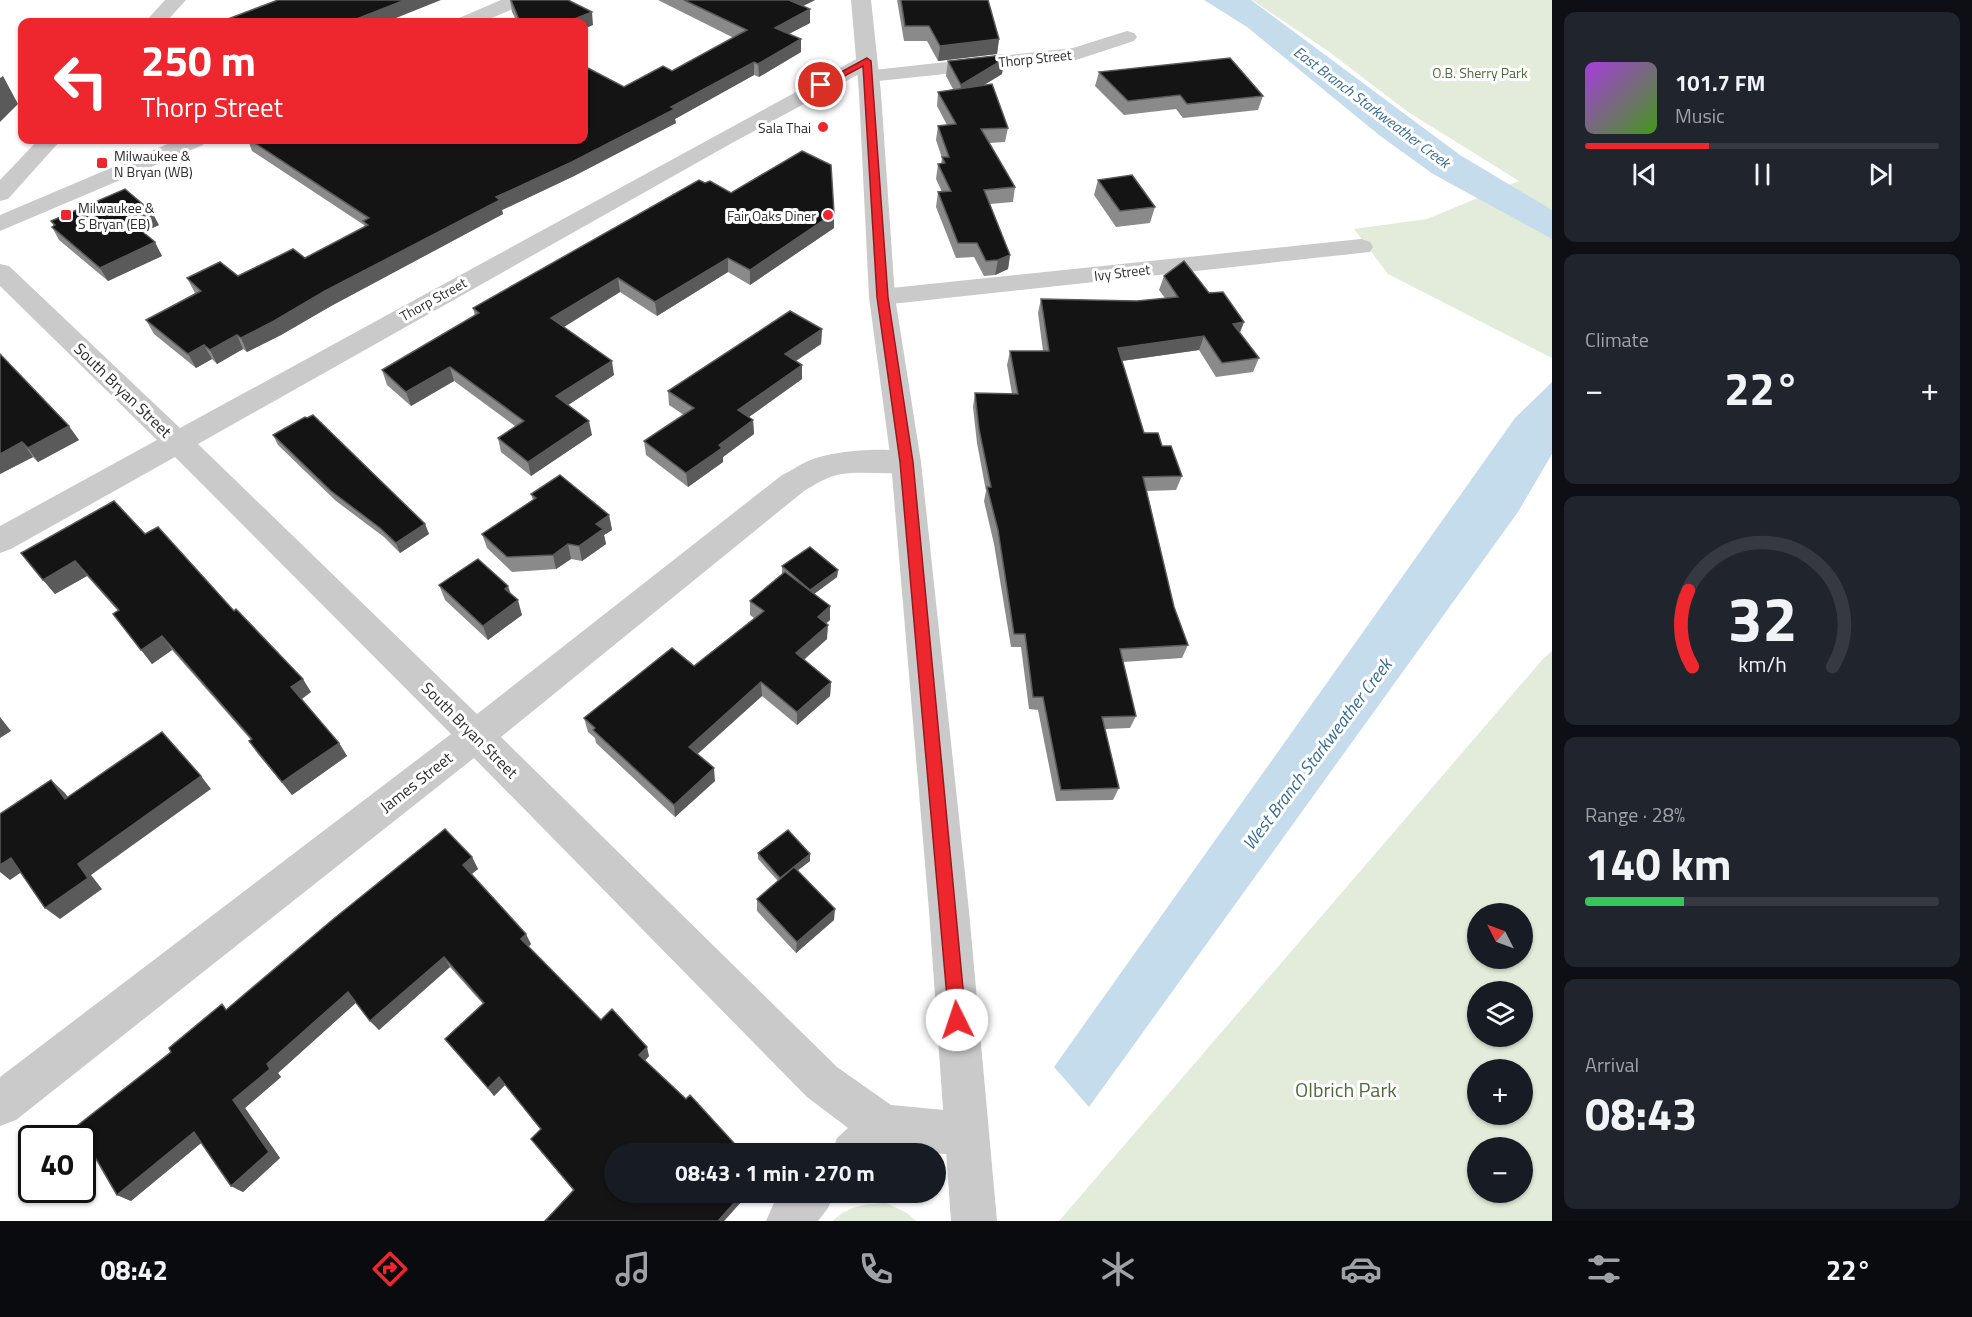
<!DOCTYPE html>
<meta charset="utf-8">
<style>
body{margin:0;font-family:"Titillium Web",sans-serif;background:#20242c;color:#f1f3f6;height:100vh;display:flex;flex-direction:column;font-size:22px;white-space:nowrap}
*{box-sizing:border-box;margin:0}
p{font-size:20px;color:#9ea1a6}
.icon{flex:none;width:33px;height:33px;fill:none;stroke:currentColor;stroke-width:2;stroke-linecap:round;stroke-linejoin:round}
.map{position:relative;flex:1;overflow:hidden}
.panel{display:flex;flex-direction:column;gap:12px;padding:12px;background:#0d0f14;width:420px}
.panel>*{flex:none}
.banner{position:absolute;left:18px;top:18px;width:570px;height:126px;border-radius:12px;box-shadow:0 2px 4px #0004;background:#ed272d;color:#fff;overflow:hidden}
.needle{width:39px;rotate:312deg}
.buttons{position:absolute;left:1467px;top:903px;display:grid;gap:12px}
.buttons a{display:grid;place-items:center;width:66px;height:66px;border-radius:50%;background:#171b24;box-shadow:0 2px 4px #0004;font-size:30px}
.speed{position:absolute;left:18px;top:1125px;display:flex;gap:12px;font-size:30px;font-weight:700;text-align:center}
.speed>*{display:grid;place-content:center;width:78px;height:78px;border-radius:50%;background:#171b24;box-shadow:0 2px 4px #0004;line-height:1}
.speed .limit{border:3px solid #111;border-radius:9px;background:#fff;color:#111}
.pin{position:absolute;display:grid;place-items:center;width:51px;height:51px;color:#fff;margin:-26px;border:3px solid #fff;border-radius:50%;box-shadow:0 2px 6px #0007}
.me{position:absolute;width:66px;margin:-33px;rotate:356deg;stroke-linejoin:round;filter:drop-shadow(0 0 4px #0008)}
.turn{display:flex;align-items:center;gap:21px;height:126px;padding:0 24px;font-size:27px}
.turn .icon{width:78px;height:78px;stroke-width:2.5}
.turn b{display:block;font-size:42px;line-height:51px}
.big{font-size:45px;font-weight:700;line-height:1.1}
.panel .card{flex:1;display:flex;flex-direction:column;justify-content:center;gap:9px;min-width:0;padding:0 21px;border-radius:12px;background:#20242c}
.panel .dial{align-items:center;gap:0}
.dial svg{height:156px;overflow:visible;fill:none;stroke:#363941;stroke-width:7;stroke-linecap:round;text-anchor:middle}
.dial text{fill:#f1f3f6;stroke:none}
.song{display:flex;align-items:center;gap:18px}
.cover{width:72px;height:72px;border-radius:9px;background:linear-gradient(135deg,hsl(280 70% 55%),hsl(100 70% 35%))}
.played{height:6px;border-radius:3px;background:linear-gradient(90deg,#ed272d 35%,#363941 35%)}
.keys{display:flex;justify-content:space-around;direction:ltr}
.heat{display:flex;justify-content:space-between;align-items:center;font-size:33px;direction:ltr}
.charge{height:9px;border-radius:4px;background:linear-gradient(90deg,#34c759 28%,#363941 0)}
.trip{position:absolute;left:604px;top:1143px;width:342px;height:60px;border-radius:30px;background:#171b24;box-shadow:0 2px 4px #0004;font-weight:700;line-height:60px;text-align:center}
.tab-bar{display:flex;height:96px;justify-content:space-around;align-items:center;background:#090b0e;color:#9ea1a6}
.tab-bar .icon{width:42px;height:42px}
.tab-bar .selected{color:#ed272d}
.tab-bar b{font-size:27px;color:#f1f3f6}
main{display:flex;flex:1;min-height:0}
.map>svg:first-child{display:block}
</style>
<main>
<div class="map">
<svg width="1552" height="1221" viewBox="0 0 1552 1221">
<rect width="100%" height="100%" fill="#fff"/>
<path fill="#e3ecda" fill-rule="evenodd" d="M1252 0H1552V358L1388 274 1354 229 1427 219 1519 181 1408 112 1328 51Z
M1552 651V1221H1059L1542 660ZM1478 914H1522V958H1478ZM1478 992H1522V1036H1478ZM1478 1070H1522V1114H1478ZM1478 1148H1522V1192H1478Z
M886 1203 907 1213 916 1221H833C847 1206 866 1204 886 1203Z"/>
<path fill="#c5dced" d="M1204 0H1251L1460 155 1552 210V239L1433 174 1379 135 1247 27Z
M1552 382V454L1518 512 1089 1107 1054 1067 1515 418Z"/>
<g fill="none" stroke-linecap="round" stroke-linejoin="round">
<path fill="#cacaca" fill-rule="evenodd" d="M165 0H186L166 22H145Z
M1127 31 1134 33 1137 37 1134 41 1076 60 869 82 862 80 858 76 861 73 732 143 198 444 477 714 782 475C791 471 799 465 808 461 834 450 889 446 917 454L921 462 917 470C892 477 867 470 842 474 828 476 816 484 804 491L501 737 837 1067 891 1105 966 1112 982 1118 988 1134 982 1150 966 1156 891 1149 886 1154H831L837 1138 848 1128 807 1097 474 758 16 1120 0 1126V1077L451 734 175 457 11 549 0 553V526L157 440 0 286V264L9 266 180 428 860 57 867 55 874 57 877 61 865 71 1073 48Z
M38 140H61L8 199 0 201V180Z
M1361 239 1370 242 1373 247 1370 252 882 305 873 303 869 297 873 291 882 289Z
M782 1192H835L828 1208 818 1221H766L773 1205Z"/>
<path fill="#cacaca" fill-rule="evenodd" d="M501 0H528L525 4 482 22H456L459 18Z
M851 0H871L881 93 895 297 921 462 969 911 997 1221H951L929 911 891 462 869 297 859 93Z
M177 140H206L203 145 0 231V215Z"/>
</g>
<path fill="#8a8a8a" d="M510 0 593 25 584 22H517L512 12Z
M658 0H815L803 6 810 9V23L789 34 801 52 759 77 754 75 675 119 676 123 574 176 502 210 503 214 331 306 281 335 247 352 243 349 217 364 212 359 196 368 154 334 146 320 195 293 187 278 238 276 305 258 365 227 364 225 252 151 248 140H584L624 87 672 71 734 38Z
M897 0H988L999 39 997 54 938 61 927 41H904Z
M1004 59 1002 74 984 85 1008 128 1005 142 989 143 1015 187 1013 202 990 204 1010 255 1008 269 995 275 984 276 974 257 956 258 936 207 938 192H942L936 179 938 164H941L942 158 936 140 938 126 947 125 937 106 938 92 953 89 946 76 948 61Z
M1099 72 1263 96 1258 110 1183 118 1176 109 1124 115 1095 86Z
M1098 180 1155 207 1150 223 1116 227 1094 195Z
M705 183 834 228 750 285 728 272 657 316 620 292 564 327 614 375 568 405 592 435 531 476 501 452 498 438 515 426 454 381 411 406 387 385 382 370 475 316 473 308Z
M51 221 159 225 143 232 162 256 108 281 59 240 52 227 54 226Z
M1164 276 1209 293 1244 322 1240 333 1259 358 1253 372 1216 377 1199 350 1122 361 1144 433 1162 446 1182 476 1176 490 1147 491 1174 607 1188 645 1182 658 1123 662 1136 716 1130 728 1105 729 1119 788 1113 800 1056 801 1038 710 1029 709 1021 647H1011L994 544 984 501 986 491 977 443 973 407 975 393 1012 394 1007 365 1010 351H1043L1038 313 1041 299 1137 301 1165 298 1159 290Z
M822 329 821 344 796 361 802 379 749 417 753 420 754 434 723 457V462L688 487 646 455 644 441 684 415 669 405 668 391Z
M0 354 79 440 38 462 33 457 0 474Z
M273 435 425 524 429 534 400 553 384 537 336 501 278 445Z
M531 494 609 515 612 530 604 535 606 544 582 561 571 559 556 569 512 572 487 548 482 534 533 500Z
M145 534 234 611 311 692 302 699 339 743 347 756 292 795 258 754 249 741 251 740 172 650 152 664 118 611 87 576 55 594 21 553Z
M782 566 838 570 837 577 814 594 830 606V620L826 623 827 639 804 660 831 682 830 696 797 725 762 696 697 754 715 781 675 817 596 743 595 738 588 732 584 718 694 666 754 618 750 615V601L782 574Z
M439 585 511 595 522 615 488 640 445 600Z
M758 853 810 854V861L798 870 834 920 796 953 757 911V899L778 881 758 859Z
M472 857 478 869 472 874 531 944 528 946 601 1020 649 1056 645 1061 750 1192 724 1221H545L573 1190 541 1129 505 1085 494 1096 445 1039 483 1004 450 967 379 1030 356 1002 278 1073 281 1077 245 1108 280 1158 243 1192 231 1186 201 1143 131 1201 117 1195 171 1052 228 1009Z"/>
<path fill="#5a5a5a" d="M405 0H441L386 22H349Z
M789 0H815L789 13Z
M810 9V23L775 41V28Z
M592 12 593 25 584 29V22H567Z
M801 39V52L759 77 758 64Z
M999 39 997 54 938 61 940 46Z
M1004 59 1002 74 959 100 961 85Z
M754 62V75L675 119 676 123 574 176 502 210 503 214 331 306 281 335 247 352 241 338 496 197 671 107Z
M3 76 18 104 0 122V78Z
M152 212 159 225 138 235 131 222Z
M834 213V228L750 285V270Z
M155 242 162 256 108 281 100 268Z
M1010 255 1008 269 995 275 998 260Z
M728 258V272L657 316 655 302Z
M618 278 620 292 554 333 551 318Z
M1244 322 1238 336 1233 324Z
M822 329 821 344 785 368V354Z
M237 335 243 349 217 364 210 350Z
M1204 336 1199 350 1114 362 1118 348Z
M204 345 212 359 196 368 188 354Z
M612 361 614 375 559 411 556 396Z
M802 365V379L739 424 738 410Z
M450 367 454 381 411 406 406 392Z
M753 420 754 434 723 457V462L688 487 686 473 719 445Z
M589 421 592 435 531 476 528 462Z
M69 426 79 440 38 462 28 448Z
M22 442 33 457 0 474V454Z
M609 515 612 530 604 535 606 544 582 561 579 546 596 524Z
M425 524 429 534 400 553 396 543Z
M568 544 571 559 556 569 553 555Z
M75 561 87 576 55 594 43 580Z
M838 570 837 577 810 597V590Z
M508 586 513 600 505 589Z
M518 600 522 615 488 640 483 626Z
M830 606V620L817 632 818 617Z
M828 625 827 639 795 667 796 653Z
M162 636 172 650 152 664 141 650Z
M303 679 311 692 300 700 291 687Z
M761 682 762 696 691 760 689 747Z
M831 682 830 696 797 725V712Z
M0 717 11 731 0 738Z
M339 743 347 756 292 795 282 782Z
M714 768 715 781 675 817 674 805Z
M201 776 211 789 91 875 102 889 60 919 45 908 78 864Z
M51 780 65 793 78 811 65 799Z
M810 854V861L780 884V878Z
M472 857 478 869 469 876 463 865Z
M11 858 26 869 10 880 0 872V865Z
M835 909 834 920 796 953 797 942Z
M526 934 531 944 526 949 521 939Z
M444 957 450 967 379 1030 370 1021Z
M348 992 357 1002 278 1073 281 1077 245 1108 280 1158 243 1192 231 1186 233 1100 267 1064Z
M647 1047 649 1056 642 1063 639 1055Z
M499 1077 505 1085 494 1096 488 1088Z
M194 1132 206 1139 131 1201 117 1195Z
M744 1192H750L724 1221H718Z"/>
<path fill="#141414" stroke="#5a5a5a" stroke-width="1.5" d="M278 0H405L349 22H220Z
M511 0H568L592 12 567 22H520Z
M684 0H789L810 9 775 28 801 39 758 64 754 62 671 107 675 109 572 162 496 197 500 200 325 291 274 321 241 338 237 335 210 350 204 345 188 354 146 320 201 291 187 278 220 262 238 276 293 249 305 258 368 225 363 221 369 218 250 140H584V66L624 87 663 66 672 71 747 30Z
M901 0H988L999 39 940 46 929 26H905Z
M1003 55 1004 59 961 85 948 61Z
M1230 58 1263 96 1187 104 1180 95 1128 101 1099 72Z
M992 84 1008 128 981 129 1015 187 984 190 1010 255 998 260 986 261 977 243H958L938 192 951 191 938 164 945 163 942 157H949L938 126 956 124 938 92Z
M802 151 831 165 834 213 750 270 728 258 655 302 618 278 551 318 612 361 556 396 589 421 528 462 498 438 524 421 450 367 406 392 382 370 479 313 473 308 699 180 705 183 710 181 731 193Z
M1132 175 1155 207 1120 211 1098 180Z
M125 189 152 212 131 222 155 242 100 268 52 227 55 225 51 221Z
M1184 261 1209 293 1223 292 1244 322 1233 324 1259 358 1222 363 1204 336 1118 348 1144 433H1158L1162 446H1171L1182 476 1143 477 1174 607 1188 645 1120 649 1136 716 1102 717 1119 788 1061 790 1043 697H1033L1025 634H1014L998 530 987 487H991L979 429 975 393 1018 394 1010 351H1049L1041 299 1137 301 1178 297 1164 276Z
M790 311 822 329 785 354 802 365 738 410 753 420 719 445 722 448 686 473 644 441 694 408 668 391Z
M0 354 69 426 28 448 22 442 0 454Z
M313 415 425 524 396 543 380 528 331 491 273 435 305 417 307 418Z
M560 475 609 515 596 524 603 529 579 546 568 544 553 555 507 557 482 534 536 498 531 494Z
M114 501 145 534 158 527 234 611 236 609 303 679 291 687 339 743 282 782 249 741 252 739 162 636 141 650 113 614 119 610 75 561 43 580 21 553Z
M810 547 838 570 810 590 782 566Z
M478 559 508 586 505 589 518 600 483 626 439 585Z
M785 572 830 606 818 617 828 625 796 653 831 682 797 712 761 682 689 747 714 768 674 805 593 730 595 728 584 718 672 648 694 666 764 611 750 601Z
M162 732 201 776 78 864 88 878 45 908 11 858 0 865V814L51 780 65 799Z
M445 829 472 857 463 865 526 934 521 939 601 1020 612 1009 647 1047 639 1055 686 1099 690 1095 744 1154H615V1192H744L718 1221H545L574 1190 531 1139 541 1129 499 1077 488 1088 445 1039 484 1003 444 957 370 1021 348 992 267 1064 270 1069 233 1100 269 1152 231 1186 194 1132 117 1195 77 1126 171 1052 169 1048 222 1004 226 1010 331 921Z
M788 830 810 854 780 878 758 853Z
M794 867 835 909 797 942 757 899Z"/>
<path fill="#ed272d" stroke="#9a191d" stroke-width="1.5" d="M867 58 871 61 888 297 913 462 966 1020 964 1026 957 1029 951 1026 949 1020 900 462 877 297 863 66 824 87 817 85Z"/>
<g fill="#ed272d" stroke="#fff" stroke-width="2">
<circle cx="823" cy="127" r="6"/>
<rect x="96" y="157" width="12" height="12" rx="3"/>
<rect x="60" y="209" width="12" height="12" rx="3"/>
<circle cx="828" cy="215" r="6"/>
</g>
<g text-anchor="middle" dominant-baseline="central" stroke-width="6" stroke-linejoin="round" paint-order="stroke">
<g font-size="14" fill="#2d2d2d" stroke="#fff">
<text transform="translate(1035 58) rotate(-6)">Thorp Street</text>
<text transform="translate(1122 272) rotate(-7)">Ivy Street</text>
<text transform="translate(433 299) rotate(-29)">Thorp Street</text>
</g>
<g font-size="14" fill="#4e6b39" stroke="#fff">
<text x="1480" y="72">O.B. Sherry Park</text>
</g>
<g font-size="14" fill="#2d2d2d" stroke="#fff" text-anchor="end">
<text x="811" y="127">Sala Thai</text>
<text x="114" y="155" text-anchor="start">Milwaukee &amp;<tspan x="114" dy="16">N Bryan (WB)</tspan></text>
<text x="78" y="207" text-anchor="start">Milwaukee &amp;<tspan x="78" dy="16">S Bryan (EB)</tspan></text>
<text x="816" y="215">Fair Oaks Diner</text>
</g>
<g font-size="15" font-style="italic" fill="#386c93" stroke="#fff">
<text transform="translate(1372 107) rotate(37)">East Branch Starkweather Creek</text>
</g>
<g font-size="16" fill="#2d2d2d" stroke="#fff">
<text transform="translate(123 390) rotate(44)">South Bryan Street</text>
<text transform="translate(470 730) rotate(45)">South Bryan Street</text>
<text transform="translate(416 782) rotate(-38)">James Street</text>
</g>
<g font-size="18" font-style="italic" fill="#386c93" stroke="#fff">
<text transform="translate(1317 754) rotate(-53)">West Branch Starkweather Creek</text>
</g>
<g font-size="20" fill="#4e6b39" stroke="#fff">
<text x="1346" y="1089">Olbrich Park</text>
</g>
</g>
</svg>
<div class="buttons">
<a><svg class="needle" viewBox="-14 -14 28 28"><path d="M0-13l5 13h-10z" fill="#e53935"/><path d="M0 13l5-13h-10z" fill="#9ea1a6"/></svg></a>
<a><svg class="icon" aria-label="layers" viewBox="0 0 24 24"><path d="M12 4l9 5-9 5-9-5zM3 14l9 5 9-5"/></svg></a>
<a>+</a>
<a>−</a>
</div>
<div class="speed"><div class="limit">40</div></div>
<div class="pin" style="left:821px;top:85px;background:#d93025"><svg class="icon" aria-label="arrive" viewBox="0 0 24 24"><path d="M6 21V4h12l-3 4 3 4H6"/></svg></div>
<svg class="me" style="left:957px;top:1020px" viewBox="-20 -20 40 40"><circle r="19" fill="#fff"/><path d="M0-13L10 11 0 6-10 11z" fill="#ed272d"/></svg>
<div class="trip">08:43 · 1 min · 270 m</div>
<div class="banner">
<div class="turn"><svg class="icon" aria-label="left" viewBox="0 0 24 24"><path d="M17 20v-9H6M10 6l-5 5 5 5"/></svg><div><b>250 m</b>Thorp Street</div></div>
</div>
</div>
<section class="panel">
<div class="card">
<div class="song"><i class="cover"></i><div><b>101.7 FM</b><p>Music</p></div></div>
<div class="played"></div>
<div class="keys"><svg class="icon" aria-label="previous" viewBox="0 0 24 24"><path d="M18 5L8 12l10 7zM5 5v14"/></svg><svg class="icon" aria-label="pause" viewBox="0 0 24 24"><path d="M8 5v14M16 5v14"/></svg><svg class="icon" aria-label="next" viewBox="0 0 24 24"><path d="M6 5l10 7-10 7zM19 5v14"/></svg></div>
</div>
<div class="card"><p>Climate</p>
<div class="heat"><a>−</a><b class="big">22°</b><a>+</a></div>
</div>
<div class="card dial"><svg viewBox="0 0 100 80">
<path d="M14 69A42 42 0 1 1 86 69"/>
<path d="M14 69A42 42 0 0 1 12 30" stroke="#ed272d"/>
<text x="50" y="56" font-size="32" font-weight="700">32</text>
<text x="50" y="72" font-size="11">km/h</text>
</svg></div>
<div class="card"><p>Range · 28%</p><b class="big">140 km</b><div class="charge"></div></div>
<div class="card"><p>Arrival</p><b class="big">08:43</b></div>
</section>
</main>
<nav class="tab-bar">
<b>08:42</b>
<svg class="icon selected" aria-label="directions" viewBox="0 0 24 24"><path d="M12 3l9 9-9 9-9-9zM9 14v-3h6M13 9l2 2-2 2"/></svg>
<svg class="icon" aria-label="music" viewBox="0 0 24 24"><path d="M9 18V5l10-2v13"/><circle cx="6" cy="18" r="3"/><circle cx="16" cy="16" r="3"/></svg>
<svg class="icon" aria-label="phone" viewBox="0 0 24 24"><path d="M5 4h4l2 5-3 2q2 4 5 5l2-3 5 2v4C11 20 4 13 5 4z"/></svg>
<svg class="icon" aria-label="climate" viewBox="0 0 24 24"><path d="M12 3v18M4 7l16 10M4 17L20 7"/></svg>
<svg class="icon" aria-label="car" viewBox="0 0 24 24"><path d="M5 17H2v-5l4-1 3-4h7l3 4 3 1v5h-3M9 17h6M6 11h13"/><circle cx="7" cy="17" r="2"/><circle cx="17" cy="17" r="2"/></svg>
<svg class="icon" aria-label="filters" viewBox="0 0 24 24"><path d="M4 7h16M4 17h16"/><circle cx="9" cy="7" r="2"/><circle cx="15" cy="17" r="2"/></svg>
<b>22°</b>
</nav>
